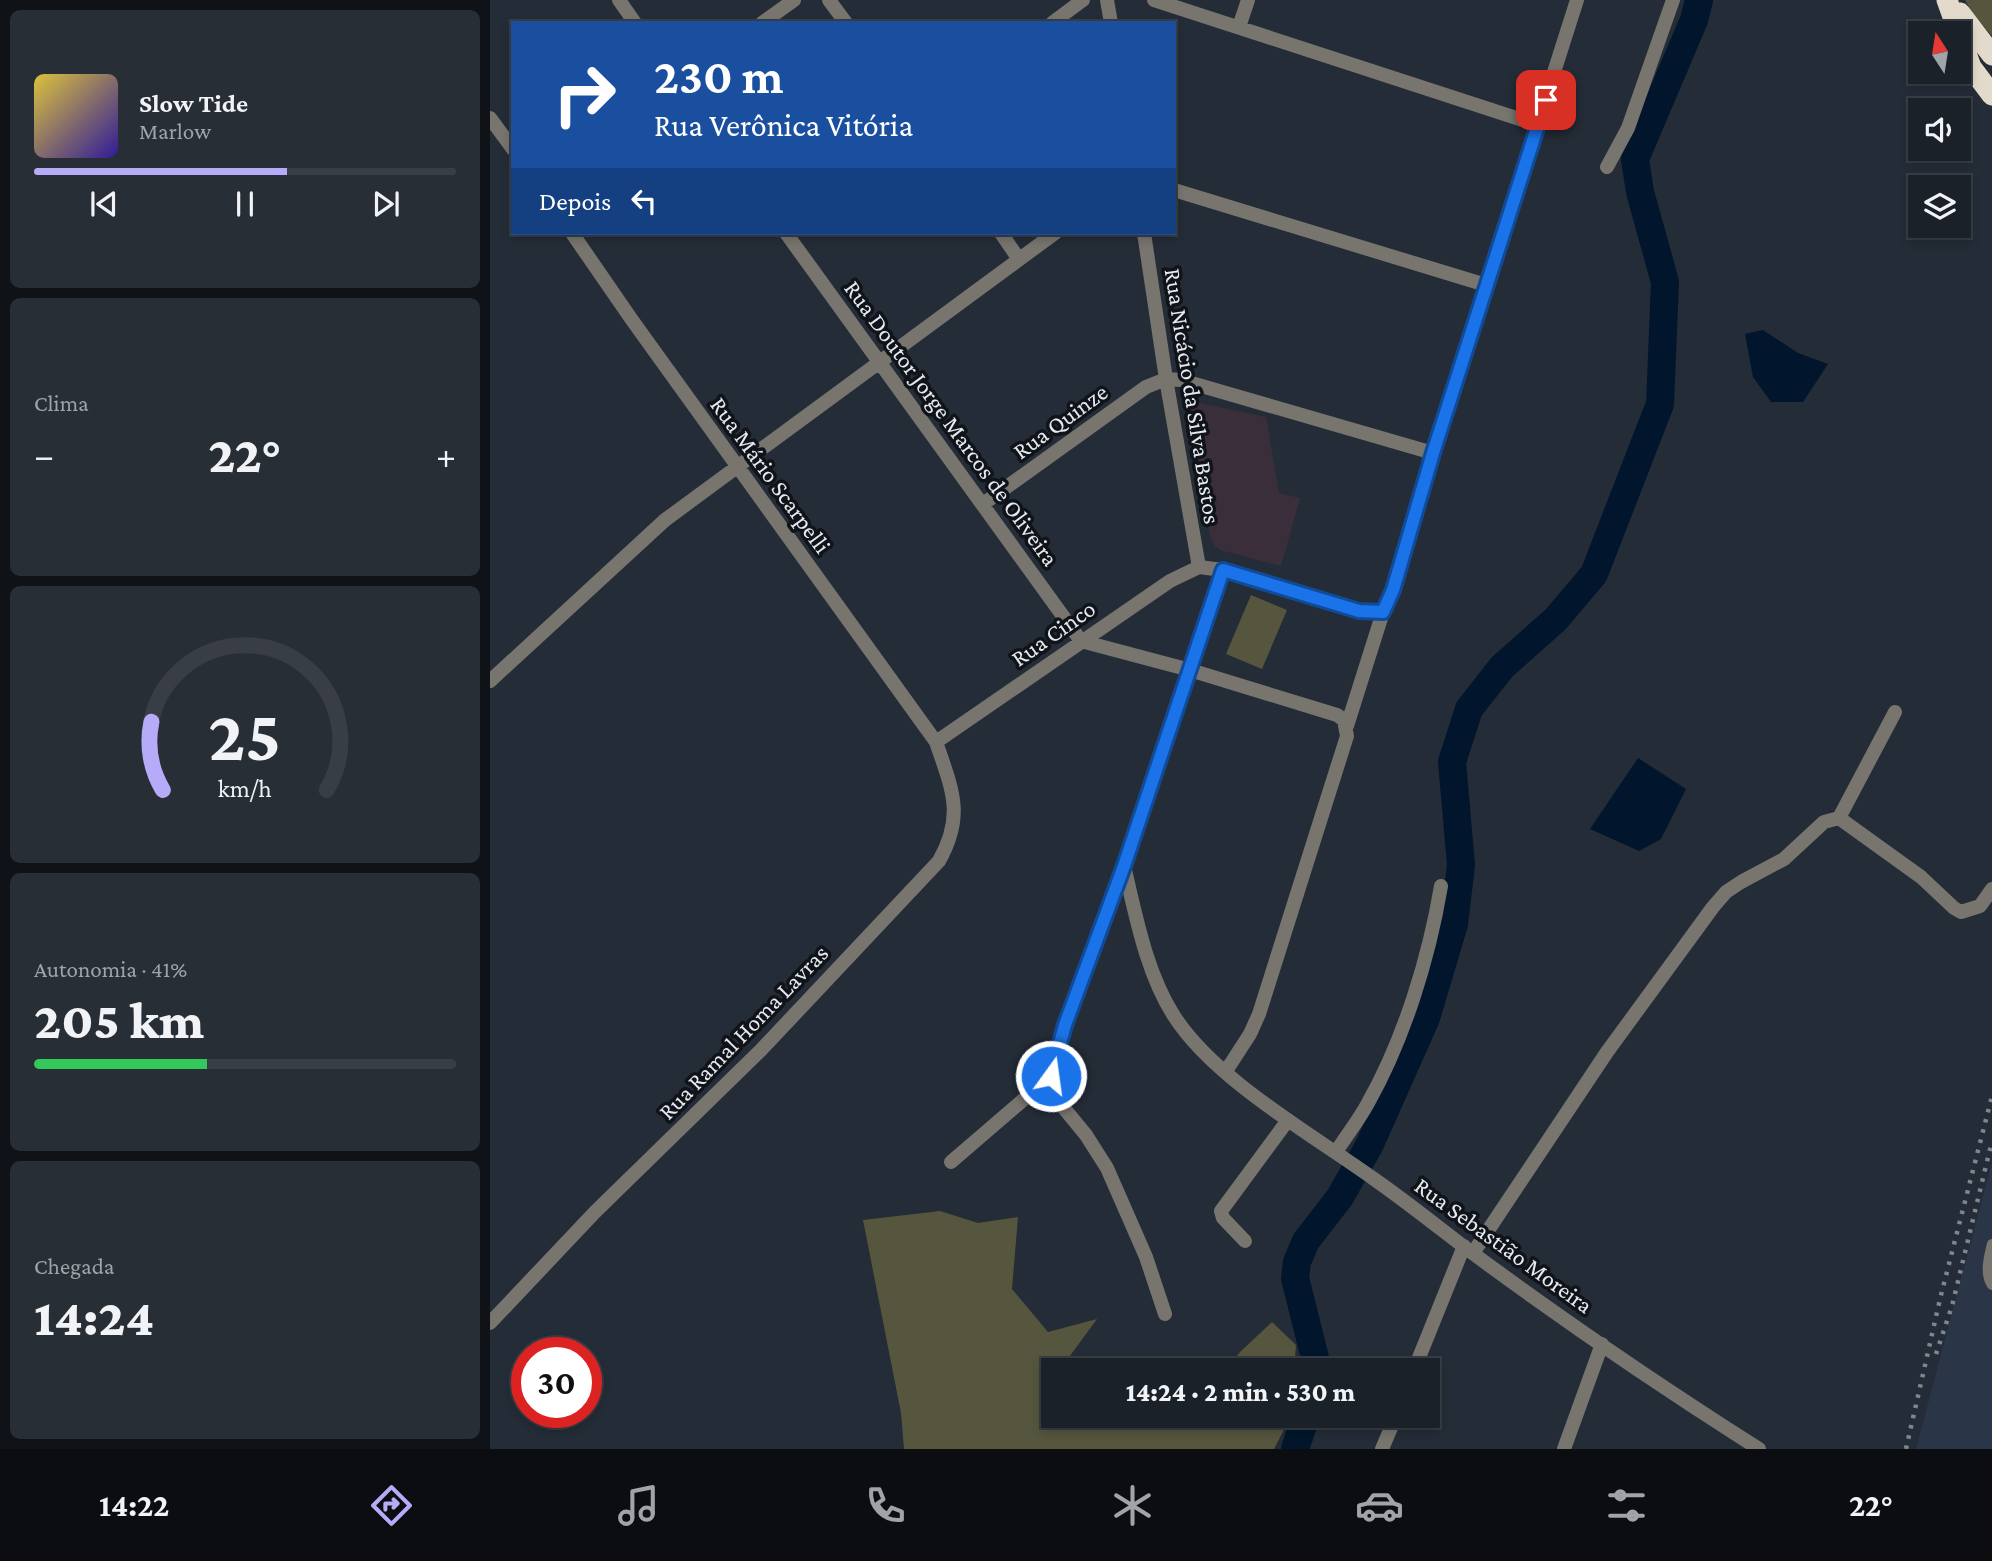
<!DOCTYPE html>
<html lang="pt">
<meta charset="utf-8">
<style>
body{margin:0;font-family:"Crimson Pro",serif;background:#282e35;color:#f1f3f6;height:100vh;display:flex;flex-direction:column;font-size:26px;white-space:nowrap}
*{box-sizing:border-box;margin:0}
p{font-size:23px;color:#a0a3a8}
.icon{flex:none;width:38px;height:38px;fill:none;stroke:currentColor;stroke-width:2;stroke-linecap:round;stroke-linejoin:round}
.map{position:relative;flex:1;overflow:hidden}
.side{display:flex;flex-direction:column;gap:10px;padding:10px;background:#0f1217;width:490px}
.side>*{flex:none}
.hud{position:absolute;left:21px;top:21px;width:665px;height:214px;border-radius:0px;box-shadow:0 4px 10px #0003,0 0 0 2px #393e46;background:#1a4fa0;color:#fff;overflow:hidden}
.needle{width:46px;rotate:348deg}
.fabs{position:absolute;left:1418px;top:21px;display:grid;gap:14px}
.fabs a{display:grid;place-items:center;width:63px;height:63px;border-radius:0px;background:#1b2129;box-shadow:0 4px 10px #0003,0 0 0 2px #393e46;font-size:35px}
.speed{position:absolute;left:21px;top:1337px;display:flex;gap:14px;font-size:35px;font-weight:700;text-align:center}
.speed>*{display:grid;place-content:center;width:91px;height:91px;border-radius:50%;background:#1b2129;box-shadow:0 4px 10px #0003,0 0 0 2px #393e46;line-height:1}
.speed .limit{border:10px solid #d22;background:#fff;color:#111}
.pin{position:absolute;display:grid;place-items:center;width:60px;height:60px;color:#fff;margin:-30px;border-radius:14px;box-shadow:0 4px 10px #0006}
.me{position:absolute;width:77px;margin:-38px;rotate:14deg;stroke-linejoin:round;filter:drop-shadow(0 0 5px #0008)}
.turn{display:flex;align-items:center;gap:24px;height:147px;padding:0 28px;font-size:32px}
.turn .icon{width:91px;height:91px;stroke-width:2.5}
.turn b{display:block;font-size:49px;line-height:60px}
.then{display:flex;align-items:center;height:66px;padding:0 28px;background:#0003;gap:14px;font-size:26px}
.big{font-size:52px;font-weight:800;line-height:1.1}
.side .card{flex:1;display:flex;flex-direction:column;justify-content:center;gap:10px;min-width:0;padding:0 24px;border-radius:10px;background:#282e35}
.side .dial{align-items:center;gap:0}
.dial svg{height:182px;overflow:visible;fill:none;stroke:#393e46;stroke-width:7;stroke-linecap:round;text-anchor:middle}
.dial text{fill:#f1f3f6;stroke:none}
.song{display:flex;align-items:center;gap:21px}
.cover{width:84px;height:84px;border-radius:10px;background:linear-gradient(135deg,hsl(50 70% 55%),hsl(250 70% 35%))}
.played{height:7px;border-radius:4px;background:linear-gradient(90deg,#b6abf8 60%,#393e46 60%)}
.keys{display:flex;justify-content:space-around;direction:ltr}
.heat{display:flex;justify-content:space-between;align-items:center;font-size:38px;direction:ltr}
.charge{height:10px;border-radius:5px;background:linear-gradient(90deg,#34c759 41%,#393e46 0)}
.trip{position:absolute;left:551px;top:1358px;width:399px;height:70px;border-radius:0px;background:#1b2129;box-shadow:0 4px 10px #0003,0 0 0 2px #393e46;font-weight:800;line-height:70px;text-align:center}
.dock{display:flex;height:112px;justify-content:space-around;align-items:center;background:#0b0d10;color:#a0a3a8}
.dock .icon{width:49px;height:49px}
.dock .current{color:#b6abf8}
.dock b{font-size:32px;color:#f1f3f6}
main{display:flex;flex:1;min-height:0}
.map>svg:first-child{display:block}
</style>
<main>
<section class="side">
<div class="card">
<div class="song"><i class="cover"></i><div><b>Slow Tide</b><p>Marlow</p></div></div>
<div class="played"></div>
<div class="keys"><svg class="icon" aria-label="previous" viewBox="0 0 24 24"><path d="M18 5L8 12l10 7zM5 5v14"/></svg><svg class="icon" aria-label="pause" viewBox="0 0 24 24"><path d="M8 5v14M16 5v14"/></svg><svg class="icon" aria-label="next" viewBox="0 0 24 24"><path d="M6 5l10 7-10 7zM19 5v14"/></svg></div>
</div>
<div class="card"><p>Clima</p>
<div class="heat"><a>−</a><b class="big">22°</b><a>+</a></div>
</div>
<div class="card dial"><svg viewBox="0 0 100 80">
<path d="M14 69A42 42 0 1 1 86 69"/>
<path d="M14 69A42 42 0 0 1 9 39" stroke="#b6abf8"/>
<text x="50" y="56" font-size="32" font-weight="700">25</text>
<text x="50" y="72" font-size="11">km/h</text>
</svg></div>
<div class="card"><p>Autonomia · 41%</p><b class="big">205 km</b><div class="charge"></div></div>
<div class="card"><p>Chegada</p><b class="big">14:24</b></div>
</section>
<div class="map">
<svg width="1502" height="1449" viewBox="0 0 1502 1449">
<rect width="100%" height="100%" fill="#242c37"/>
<path fill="#2a3647" d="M1502 1162V1449H1426Z"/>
<path fill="#3b2e3b" d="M699 402H706L776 417 789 493 810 498 791 566 730 550 725 546 720 537Z"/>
<path fill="#55563d" d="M1475 0H1502V36L1483 14Z
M761 595 797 610 772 669 736 654Z
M450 1211 488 1223 528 1217 522 1289 558 1332 607 1319 574 1364 579 1370H564V1416H801L784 1449H414L411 1413 373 1220Z
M782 1322 806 1345 804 1370H736L750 1352Z"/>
<path fill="#01162c" d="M1273 330 1308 353 1338 364 1313 402H1281L1263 377 1255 334Z
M1148 758 1196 789 1171 839 1149 851 1100 829Z"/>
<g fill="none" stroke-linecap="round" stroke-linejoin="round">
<path stroke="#01162c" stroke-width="28" d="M823 1370 825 1358 805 1278 807 1262 816 1241 850 1197 880 1144 936 1018 964 924 971 865 962 762 979 709 1012 667 1066 619 1104 574 1170 404 1175 282 1150 192 1145 159 1204 20 1209 0
M805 1449 816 1416"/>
<path stroke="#78746e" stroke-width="10" d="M1502 1244C1499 1256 1494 1274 1502 1285"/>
<path stroke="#78746e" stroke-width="14" d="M129 0 145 23
M339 0 356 23
M617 0 621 23
M664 0 1048 125
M272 23 304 0
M562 23 593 0
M749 27 758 0
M0 118 23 149
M1117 167 1138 128 1183 0
M684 190 996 285
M296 233 591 641 700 670 847 715 854 720 857 736 769 1014 760 1034 736 1071
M511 233 528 258
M654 233 676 379 709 567
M493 504 656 387 676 379 691 380 943 453
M709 567 733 570 869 611 893 612
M0 681 175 520 565 233
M857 726 893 612 903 590 943 453 1087 0
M446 742 680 581 709 567
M1349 818 1405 712
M634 866C646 916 656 972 684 1016 725 1080 823 1135 884 1179 914 1200 943 1223 973 1246 1067 1316 1170 1386 1269 1449
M846 1152C856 1136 869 1120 878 1103 914 1039 939 958 951 886
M461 1162 561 1076
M755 1241 733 1218 731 1211 798 1120
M983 1253 1117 1052 1223 907 1236 892 1251 882 1294 859 1334 822 1349 818 1431 877 1464 908 1471 912 1490 906 1502 889
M675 1314 656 1257 617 1168 596 1135 573 1107 566 1094 561 1076 575 1025 634 866 733 570
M0 1323 105 1212 271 1050 449 861C475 815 462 789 446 742L142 320 82 233
M924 1370 974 1246
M892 1449 906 1416
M1074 1449 1112 1344"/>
<path stroke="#e4dacb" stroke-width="21" d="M1457 0 1481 67 1502 95
M1470 13 1502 55"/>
<path stroke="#7f8690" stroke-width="4.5" stroke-dasharray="3.5 7" stroke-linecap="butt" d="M1446 1354 1462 1306 1502 1141
M1416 1449 1450 1299 1502 1096"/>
</g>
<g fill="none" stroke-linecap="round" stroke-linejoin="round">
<defs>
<path id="route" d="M561 1076 575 1025 634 866 733 570 869 611 893 612 903 590 943 453 1056 100"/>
</defs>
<use href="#route" stroke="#114b97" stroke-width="18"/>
<use href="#route" stroke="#1a73e8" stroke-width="12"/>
</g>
<g text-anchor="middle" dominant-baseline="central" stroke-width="7" stroke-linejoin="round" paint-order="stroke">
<g font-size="24" fill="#e5eaf2" stroke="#101419">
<text transform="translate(703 396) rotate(81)">Rua Nicácio da Silva Bastos</text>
<text transform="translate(570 421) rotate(-36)">Rua Quinze</text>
<text transform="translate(462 423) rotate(54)">Rua Doutor Jorge Marcos de Oliveira</text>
<text transform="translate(281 475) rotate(54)">Rua Mário Scarpelli</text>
<text transform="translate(563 633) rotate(-35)">Rua Cinco</text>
<text transform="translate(253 1032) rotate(-46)">Rua Ramal Homa Lavras</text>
<text transform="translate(1014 1245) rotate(36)">Rua Sebastião Moreira</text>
</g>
</g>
</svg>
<div class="fabs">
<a><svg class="needle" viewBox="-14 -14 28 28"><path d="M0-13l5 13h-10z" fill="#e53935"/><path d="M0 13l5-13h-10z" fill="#a0a3a8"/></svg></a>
<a><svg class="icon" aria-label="sound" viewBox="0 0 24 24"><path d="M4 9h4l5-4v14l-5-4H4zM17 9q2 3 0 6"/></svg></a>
<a><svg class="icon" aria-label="layers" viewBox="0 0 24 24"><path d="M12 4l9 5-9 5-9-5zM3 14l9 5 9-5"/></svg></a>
</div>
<div class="speed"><div class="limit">30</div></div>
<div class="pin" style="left:1056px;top:100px;background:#d93025"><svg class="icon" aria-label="arrive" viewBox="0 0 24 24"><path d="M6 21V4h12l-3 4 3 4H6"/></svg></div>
<svg class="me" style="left:561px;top:1076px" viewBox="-20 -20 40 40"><circle r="17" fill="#1a73e8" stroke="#fff" stroke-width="3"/><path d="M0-11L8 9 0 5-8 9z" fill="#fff"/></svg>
<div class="trip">14:24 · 2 min · 530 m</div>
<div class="hud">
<div class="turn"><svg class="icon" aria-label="right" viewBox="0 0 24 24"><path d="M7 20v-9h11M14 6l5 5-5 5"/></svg><div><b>230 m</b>Rua Verônica Vitória</div></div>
<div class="then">Depois<svg class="icon" aria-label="left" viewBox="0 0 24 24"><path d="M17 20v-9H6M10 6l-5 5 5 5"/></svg></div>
</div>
</div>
</main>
<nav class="dock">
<b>14:22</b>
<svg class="icon current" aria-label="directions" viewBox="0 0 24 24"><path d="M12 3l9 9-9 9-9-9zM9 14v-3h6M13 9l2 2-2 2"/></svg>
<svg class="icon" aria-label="music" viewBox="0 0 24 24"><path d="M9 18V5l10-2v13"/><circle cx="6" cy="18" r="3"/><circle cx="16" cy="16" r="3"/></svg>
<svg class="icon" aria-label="phone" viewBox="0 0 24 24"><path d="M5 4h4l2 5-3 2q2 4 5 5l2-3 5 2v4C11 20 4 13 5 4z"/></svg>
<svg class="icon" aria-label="climate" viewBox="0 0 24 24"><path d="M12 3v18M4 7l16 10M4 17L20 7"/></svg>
<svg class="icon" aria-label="car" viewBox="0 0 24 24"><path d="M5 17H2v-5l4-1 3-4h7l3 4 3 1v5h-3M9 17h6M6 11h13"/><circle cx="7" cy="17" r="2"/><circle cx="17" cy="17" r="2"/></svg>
<svg class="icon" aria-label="filters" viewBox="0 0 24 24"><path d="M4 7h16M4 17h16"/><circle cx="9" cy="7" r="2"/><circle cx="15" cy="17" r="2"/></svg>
<b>22°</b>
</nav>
